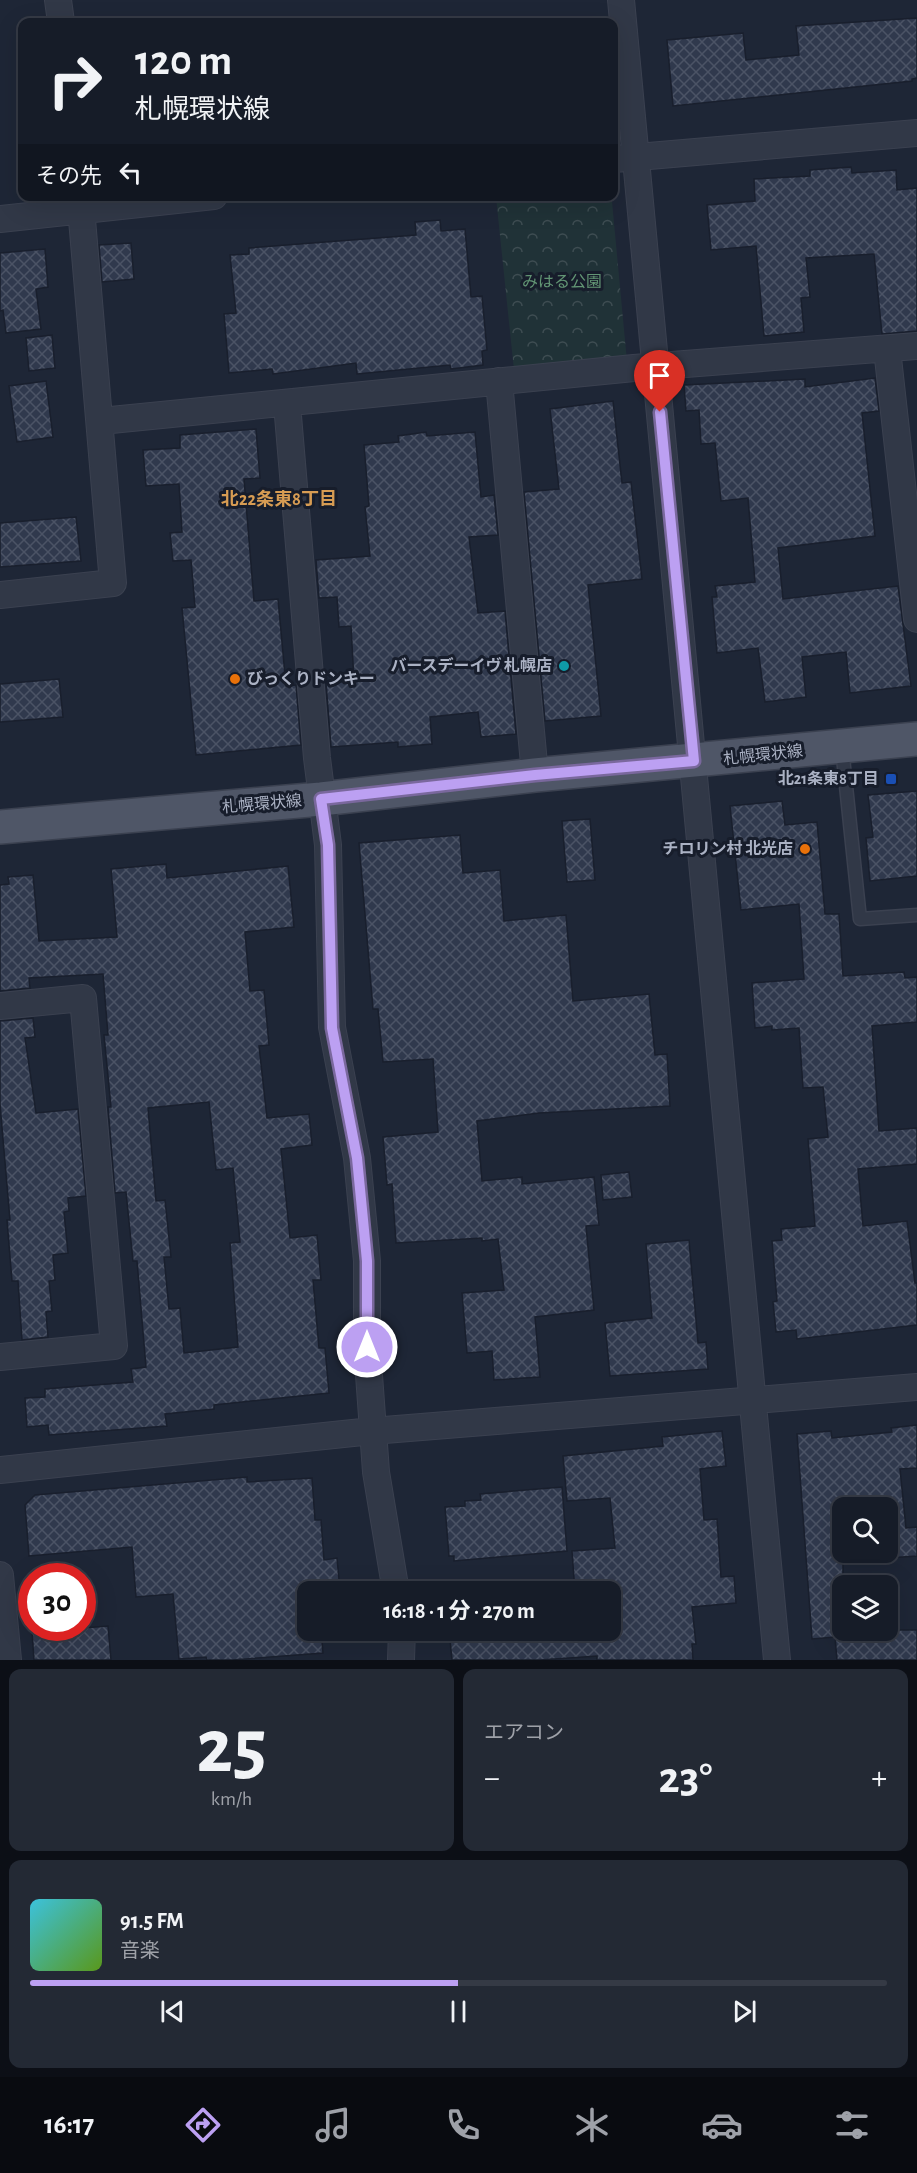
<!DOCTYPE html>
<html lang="ja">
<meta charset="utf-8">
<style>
body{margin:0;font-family:"Alegreya Sans","Noto Sans JP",sans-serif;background:#232934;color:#f1f3f6;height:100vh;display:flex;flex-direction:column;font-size:22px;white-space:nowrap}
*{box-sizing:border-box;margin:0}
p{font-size:20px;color:#9ea1a8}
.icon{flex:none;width:33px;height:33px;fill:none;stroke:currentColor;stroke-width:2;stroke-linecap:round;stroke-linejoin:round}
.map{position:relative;height:1660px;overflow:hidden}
.drawer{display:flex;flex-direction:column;gap:9px;padding:9px;background:#0c0f16;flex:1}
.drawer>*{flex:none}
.top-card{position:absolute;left:18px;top:18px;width:600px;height:183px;border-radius:12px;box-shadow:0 6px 24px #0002,0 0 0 2px #353a45;background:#161c28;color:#f1f3f6;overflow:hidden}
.tools{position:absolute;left:832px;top:1497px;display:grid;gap:12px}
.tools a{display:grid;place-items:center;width:66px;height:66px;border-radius:12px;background:#161c28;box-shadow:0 6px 24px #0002,0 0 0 2px #353a45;font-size:30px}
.speed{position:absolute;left:18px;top:1563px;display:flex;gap:12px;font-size:30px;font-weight:700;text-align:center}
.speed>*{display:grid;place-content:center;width:78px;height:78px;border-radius:50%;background:#161c28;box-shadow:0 6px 24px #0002,0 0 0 2px #353a45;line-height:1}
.speed .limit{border:9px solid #d22;background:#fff;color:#111}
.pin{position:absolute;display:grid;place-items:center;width:51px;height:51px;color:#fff;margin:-62px -26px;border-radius:50% 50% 50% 0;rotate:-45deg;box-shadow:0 0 6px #0007}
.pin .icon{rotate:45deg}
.me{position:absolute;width:66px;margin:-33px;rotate:0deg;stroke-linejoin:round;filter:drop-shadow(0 0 4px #0008)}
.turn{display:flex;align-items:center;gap:21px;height:126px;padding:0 18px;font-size:27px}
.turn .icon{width:78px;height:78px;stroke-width:2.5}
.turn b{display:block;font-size:42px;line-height:51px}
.then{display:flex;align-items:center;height:57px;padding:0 18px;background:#0003;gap:12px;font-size:22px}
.big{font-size:45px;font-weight:700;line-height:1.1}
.drawer .tile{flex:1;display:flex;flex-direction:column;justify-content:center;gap:9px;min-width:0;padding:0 21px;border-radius:12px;background:#232934}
.drawer .dial{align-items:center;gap:0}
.dial b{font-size:78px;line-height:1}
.song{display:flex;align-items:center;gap:18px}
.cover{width:72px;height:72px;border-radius:9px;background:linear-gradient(135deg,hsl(190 70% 55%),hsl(90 70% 35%))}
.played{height:6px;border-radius:3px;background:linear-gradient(90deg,#bca0f2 50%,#353a45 50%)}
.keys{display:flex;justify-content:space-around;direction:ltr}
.heat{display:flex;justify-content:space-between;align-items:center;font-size:33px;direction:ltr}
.drawer .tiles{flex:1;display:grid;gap:9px;grid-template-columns:1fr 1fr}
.tile:last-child{grid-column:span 2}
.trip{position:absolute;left:297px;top:1581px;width:324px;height:60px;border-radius:12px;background:#161c28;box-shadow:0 6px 24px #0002,0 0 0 2px #353a45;font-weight:700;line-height:60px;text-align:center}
.tabs{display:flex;height:96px;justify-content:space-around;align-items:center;background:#090b10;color:#9ea1a8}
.tabs .icon{width:42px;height:42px}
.tabs .on{color:#bca0f2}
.tabs b{font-size:27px;color:#f1f3f6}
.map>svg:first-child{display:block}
</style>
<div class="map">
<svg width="917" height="1660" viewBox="0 0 917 1660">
<defs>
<pattern id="park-crowns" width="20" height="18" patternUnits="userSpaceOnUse" patternTransform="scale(1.5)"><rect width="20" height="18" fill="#203237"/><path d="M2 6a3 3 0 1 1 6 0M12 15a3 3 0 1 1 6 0" fill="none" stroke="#3e4d52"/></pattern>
<pattern id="building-cross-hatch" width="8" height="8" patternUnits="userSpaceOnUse" patternTransform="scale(1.5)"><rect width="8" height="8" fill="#30394d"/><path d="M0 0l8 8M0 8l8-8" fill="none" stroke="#4b5365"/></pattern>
</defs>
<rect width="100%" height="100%" fill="#1e2636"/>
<path fill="url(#park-crowns)" d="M496 197H605L612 202 627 362 514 370Z"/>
<path fill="url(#building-cross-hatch)" stroke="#191f2d" stroke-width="1.5" fill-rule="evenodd" d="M917 18V78L912 79V81L673 106 667 40 743 33 746 60 799 55 796 26Z
M851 167 852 173 896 170 897 190 917 188V331L882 334 874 254 806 258 810 297 801 298 804 332 764 336 756 246 711 250 707 205 755 201 754 179 810 176V170Z
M440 220 441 231 465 229 471 297 482 296 487 350 482 351 483 365 451 369 450 365 357 374 356 363 273 374 272 369 229 373 224 314 236 313 230 255 249 254V248L416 235 415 222Z
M131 243 134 279 102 282 99 245Z
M45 249 48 287 36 289 41 329 6 333 3 310 0 311V253Z
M52 335 55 368 29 371 26 338Z
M875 378 879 411 862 413 875 536 778 548 783 599 898 586 911 686 850 693 846 652 802 657 806 697 765 702 758 648 717 653 712 597H717L715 586 755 582 748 498 721 501 715 443 701 444 699 410 686 411 684 385 805 379V387Z
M46 381 53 437 17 442 9 386Z
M613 401 622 483 631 482 642 579 588 585 601 716 545 721 524 492 559 489 550 409Z
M256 429 260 478 244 479 254 601 278 599 286 686 296 685 301 745 196 755 182 608 195 607 191 560 173 561 170 533 182 532 179 484 146 486 143 450 180 448V435Z
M426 432 427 436 475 432 481 497 494 495 498 535 469 537 478 613 505 611 516 734 481 737 478 712 430 717 432 744 398 747V742L331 747 326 683 354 681 351 626 339 627 337 597 319 598 316 560 370 556 365 507 369 506 364 445 399 442 398 436Z
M76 517 81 561 0 567V523Z
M59 679 63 717 0 722V684Z
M917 791V876L870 881 866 838 873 837 868 795Z
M782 801 785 825 817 822 825 914H839L843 976 904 972 905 978 917 977V1022L872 1026 879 1131 917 1128V1164L858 1169 863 1226 907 1221 915 1283H917V1325L797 1339 796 1330 776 1332 773 1302 777 1301 772 1241 782 1240 781 1229 815 1226 808 1139 828 1137 823 1087 803 1088 799 1028 772 1030V1026L755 1028 752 983 804 979 799 904 741 910 730 806Z
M590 819 595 880 567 882 562 821Z
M460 835 463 873 500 870 504 921 566 915 573 1001 649 994 655 1055 667 1054 670 1106 539 1113 477 1121 482 1181 522 1177V1184L594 1177 599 1225 586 1226 594 1310 535 1317 540 1377 494 1380 492 1351 467 1353 462 1293 504 1290 498 1239 482 1241V1238L396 1243 392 1184 387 1185 383 1137 438 1132 433 1059 383 1062 378 1009H373L359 843Z
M166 864 167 878 288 866 294 927 245 932 250 991 264 990 269 1045 259 1046 267 1118 309 1114 312 1145 281 1149 290 1238 317 1235 321 1280H313L319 1348H325L329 1393 214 1405V1409L165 1414 167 1426 49 1435 48 1425 27 1427 25 1398 45 1397V1389L133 1382 131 1369 146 1367 137 1261H133L126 1192 115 1193 108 1107H111L104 1035H108L103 974 29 978 30 988 0 991V885L9 884 8 877 33 875 39 941 117 937 111 869ZM209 1102 216 1170 233 1168 240 1242 230 1243 238 1347 184 1353 180 1308 169 1309 164 1257H171L165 1200 156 1201 148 1108Z
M33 1018 35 1037 25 1038 36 1113 78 1109 86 1196 68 1198 69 1211 64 1212 68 1253 53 1255 55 1280 49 1281 52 1311 46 1312 48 1337 22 1340 18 1281H12L7 1220H10L0 1104V1021Z
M629 1172 632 1197 603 1200 601 1175Z
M689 1240 698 1343 706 1342 708 1369 610 1376 605 1323 652 1318 646 1244Z
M917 1425V1468L900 1469 906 1528 917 1527V1556L843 1561V1630H917V1660H837L835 1637 812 1639 797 1434 831 1431 832 1438 892 1432 891 1428ZM843 1508H888V1552H843Z
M722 1431 726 1466 700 1469 704 1520 717 1519 721 1577 734 1576 736 1603 692 1607 696 1644H692L693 1660H597V1656L540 1660H452L449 1630H610V1592H575L572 1551 615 1548 610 1498 567 1501 563 1456 663 1446 662 1437Z
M247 1477V1482L312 1478 315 1520H321L324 1560 337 1558 340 1590 308 1592V1630H321L323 1653 232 1660H207L206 1657 179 1659 173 1594 136 1597 132 1547 29 1556 25 1505 35 1495Z
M562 1487 567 1551 454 1561V1556H449L445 1507 465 1506V1501L481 1500 480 1494Z
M108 1626 111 1660H34L32 1632Z"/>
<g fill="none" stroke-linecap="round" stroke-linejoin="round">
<defs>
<path id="service" d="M842 748 860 919 917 915"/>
<path id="minor" d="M58 0 61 22
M621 0 777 1660
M614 159 917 133
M0 219 214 196
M887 349 917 619
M499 381 535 775
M287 404 317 758 328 845 332 1027 357 1158 367 1261V1347L376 1472 396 1592
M101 421 634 368 917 346
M0 595 113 583 80 196
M0 1006 83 998 114 1346 0 1357
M0 1470 372 1431 917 1387
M0 1575 8 1660
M401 1660 402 1630"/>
<path id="primary" d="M0 827 321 799 535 775 917 739"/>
</defs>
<use href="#service" stroke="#3b4150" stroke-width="15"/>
<use href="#minor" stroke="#3b4150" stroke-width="28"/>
<use href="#primary" stroke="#3b4150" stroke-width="36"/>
<use href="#service" stroke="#313847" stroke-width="12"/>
<use href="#minor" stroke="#313847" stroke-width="26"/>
<use href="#primary" stroke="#4f5667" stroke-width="33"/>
</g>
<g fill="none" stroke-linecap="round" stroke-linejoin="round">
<defs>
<path id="route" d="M367 1347V1261L357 1158 332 1028 328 845 321 799 535 775 694 761 660 412"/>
</defs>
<use href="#route" stroke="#7a689d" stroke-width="15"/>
<use href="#route" stroke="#bca0f2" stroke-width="10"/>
</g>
<circle fill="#0f9aa8" stroke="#171d2b" stroke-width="2" cx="564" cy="666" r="6"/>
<g fill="#e8710a" stroke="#171d2b" stroke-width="2">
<circle cx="235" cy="679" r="6"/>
<circle cx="805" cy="849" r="6"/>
</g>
<rect fill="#1a4fb4" stroke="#171d2b" stroke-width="2" x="885" y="773" width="12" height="12" rx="3"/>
<g text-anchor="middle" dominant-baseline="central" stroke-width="6" stroke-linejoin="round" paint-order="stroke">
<g font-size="16" fill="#629574" stroke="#171d2b">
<text x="562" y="282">みはる公園</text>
</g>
<g font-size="16" font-weight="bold" fill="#abb2c4" stroke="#171d2b" text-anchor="end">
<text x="552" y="666">バースデーイヴ 札幌店</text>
<text x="247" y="679" text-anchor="start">びっくりドンキー</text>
<text x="879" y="779">北21条東8丁目</text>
<text x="793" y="849">チロリン村 北光店</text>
</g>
<g font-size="16" fill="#abb2c4" stroke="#171d2b">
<text transform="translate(763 755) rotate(-6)">札幌環状線</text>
<text transform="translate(262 804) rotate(-5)">札幌環状線</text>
</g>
<g font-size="18" font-weight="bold" fill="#d79c53" stroke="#171d2b">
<text x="279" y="500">北22条東8丁目</text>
</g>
</g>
</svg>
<div class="tools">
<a><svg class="icon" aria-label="search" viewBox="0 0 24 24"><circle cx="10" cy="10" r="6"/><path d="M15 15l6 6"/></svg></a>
<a><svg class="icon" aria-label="layers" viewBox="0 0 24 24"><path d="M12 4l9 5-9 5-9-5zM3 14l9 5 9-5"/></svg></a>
</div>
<div class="speed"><div class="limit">30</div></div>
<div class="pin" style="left:660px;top:412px;background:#d93025"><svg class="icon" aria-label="arrive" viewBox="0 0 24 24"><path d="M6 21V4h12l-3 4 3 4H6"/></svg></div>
<svg class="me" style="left:367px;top:1347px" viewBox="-20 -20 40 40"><circle r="17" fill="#bca0f2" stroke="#fff" stroke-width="3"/><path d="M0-11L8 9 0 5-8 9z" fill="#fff"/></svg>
<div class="trip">16:18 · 1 分 · 270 m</div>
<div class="top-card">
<div class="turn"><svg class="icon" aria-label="right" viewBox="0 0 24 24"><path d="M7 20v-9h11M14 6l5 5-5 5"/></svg><div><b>120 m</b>札幌環状線</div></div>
<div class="then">その先<svg class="icon" aria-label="left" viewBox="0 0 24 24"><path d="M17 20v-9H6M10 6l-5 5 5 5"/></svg></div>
</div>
</div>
<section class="drawer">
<div class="tiles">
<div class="tile dial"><b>25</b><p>km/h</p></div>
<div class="tile"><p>エアコン</p>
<div class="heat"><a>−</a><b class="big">23°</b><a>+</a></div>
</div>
<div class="tile">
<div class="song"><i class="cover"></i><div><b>91.5 FM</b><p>音楽</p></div></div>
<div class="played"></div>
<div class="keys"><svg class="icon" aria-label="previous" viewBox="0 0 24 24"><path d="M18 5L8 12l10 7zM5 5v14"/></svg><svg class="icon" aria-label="pause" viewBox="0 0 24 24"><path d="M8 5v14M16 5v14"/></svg><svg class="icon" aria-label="next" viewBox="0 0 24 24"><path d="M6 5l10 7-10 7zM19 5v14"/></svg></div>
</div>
</div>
</section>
<nav class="tabs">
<b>16:17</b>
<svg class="icon on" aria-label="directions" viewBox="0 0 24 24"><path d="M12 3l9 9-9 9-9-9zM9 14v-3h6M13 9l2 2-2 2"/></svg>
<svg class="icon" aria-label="music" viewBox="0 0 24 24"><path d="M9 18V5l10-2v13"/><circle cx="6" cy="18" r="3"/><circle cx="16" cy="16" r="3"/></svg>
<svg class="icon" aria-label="phone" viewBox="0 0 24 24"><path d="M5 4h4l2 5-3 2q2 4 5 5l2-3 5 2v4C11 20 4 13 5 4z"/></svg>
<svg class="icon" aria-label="climate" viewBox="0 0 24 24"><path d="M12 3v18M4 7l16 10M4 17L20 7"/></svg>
<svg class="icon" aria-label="car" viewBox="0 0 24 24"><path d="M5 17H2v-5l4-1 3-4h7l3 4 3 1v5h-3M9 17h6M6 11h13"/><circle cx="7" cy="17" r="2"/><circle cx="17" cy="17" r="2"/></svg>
<svg class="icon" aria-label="filters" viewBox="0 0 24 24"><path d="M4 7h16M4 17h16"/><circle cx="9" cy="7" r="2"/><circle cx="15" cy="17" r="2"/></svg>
</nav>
